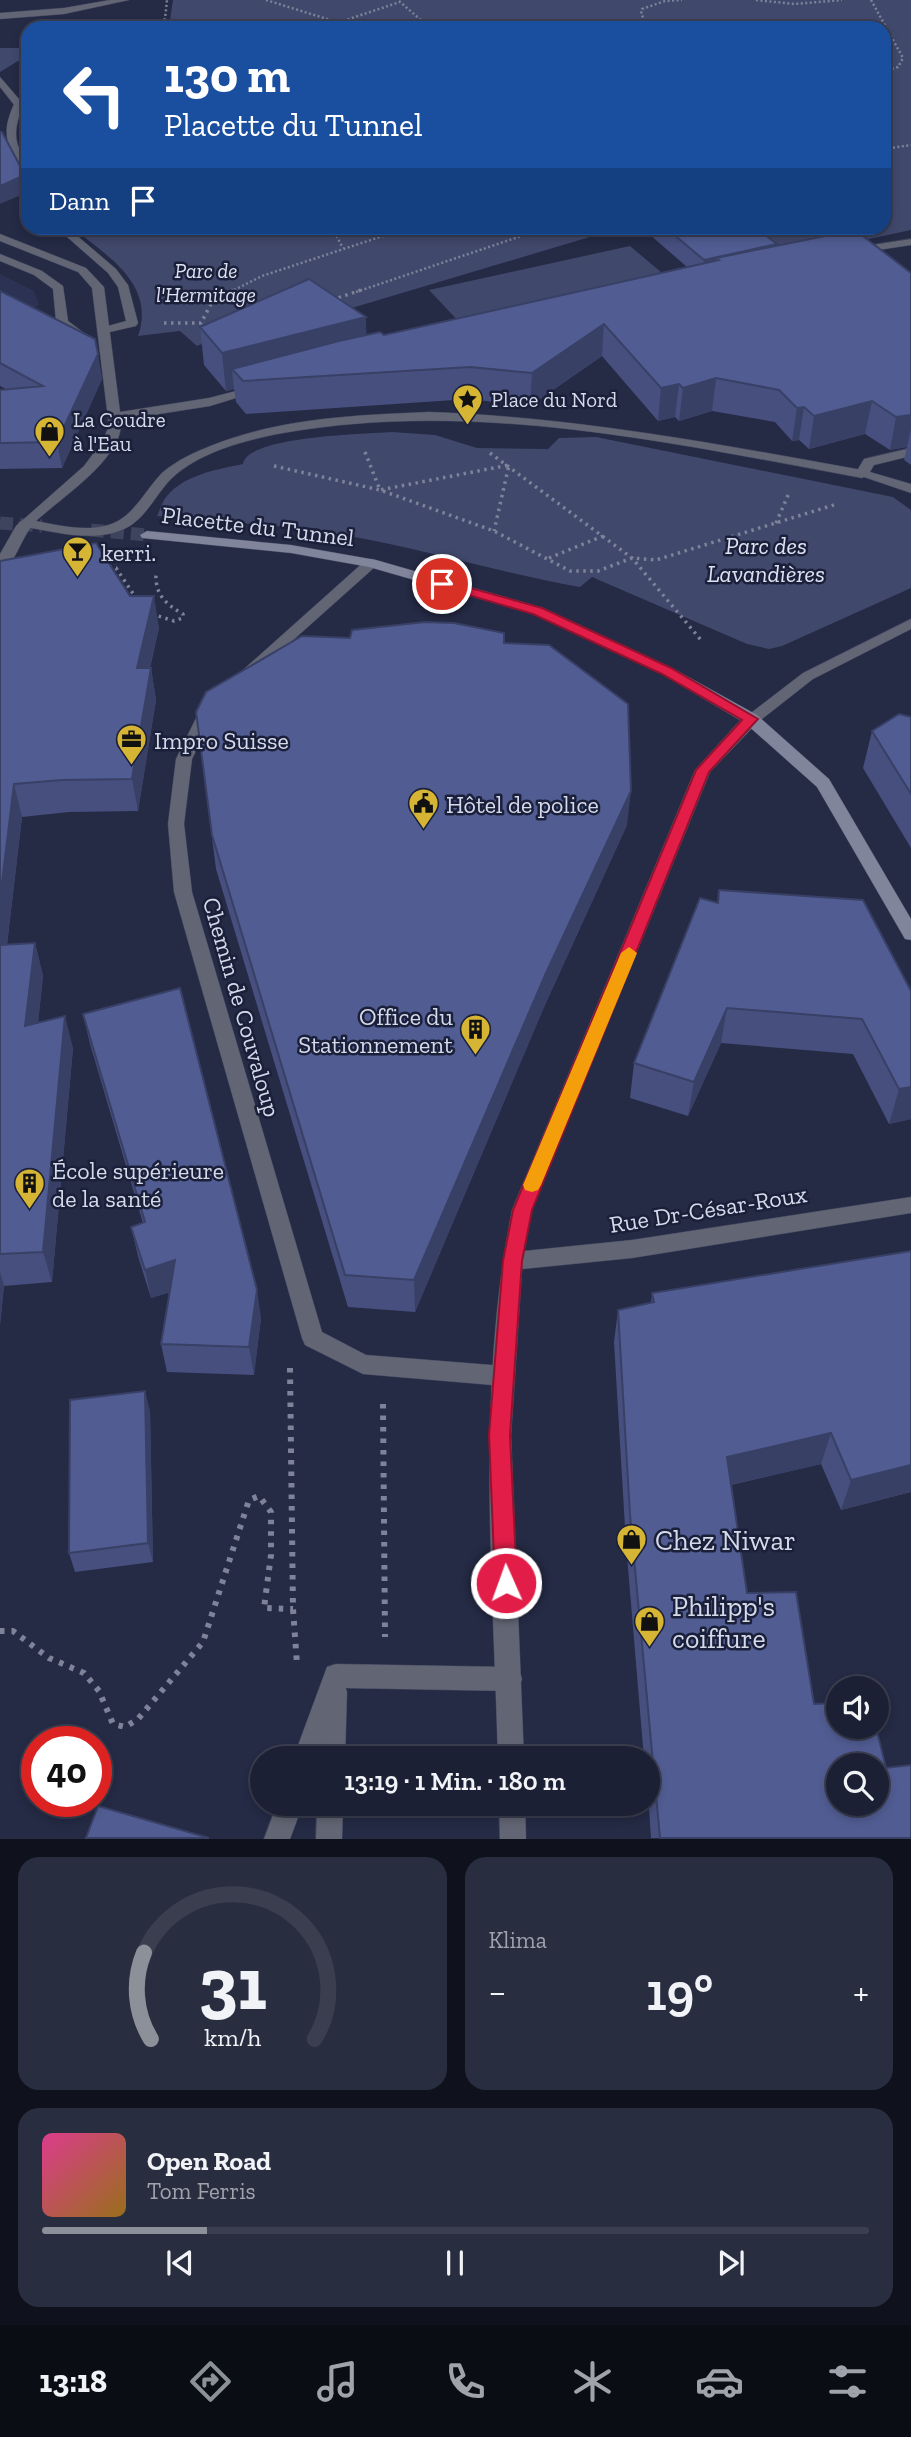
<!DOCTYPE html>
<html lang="de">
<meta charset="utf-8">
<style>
body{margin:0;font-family:"Zilla Slab",serif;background:#292d40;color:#f1f3f6;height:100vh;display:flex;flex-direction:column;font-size:26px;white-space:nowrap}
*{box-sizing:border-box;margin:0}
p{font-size:23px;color:#a0a3ac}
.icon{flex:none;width:38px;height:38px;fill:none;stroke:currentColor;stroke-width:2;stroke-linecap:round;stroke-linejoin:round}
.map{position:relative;height:1839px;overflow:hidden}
.side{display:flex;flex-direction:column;gap:18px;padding:18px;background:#0f121d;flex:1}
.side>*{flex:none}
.guide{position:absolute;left:21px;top:21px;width:870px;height:214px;border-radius:21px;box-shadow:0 4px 10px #0003,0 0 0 2px #3a3e4f;background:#1a4fa0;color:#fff;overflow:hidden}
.tools{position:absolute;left:826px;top:1676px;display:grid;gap:14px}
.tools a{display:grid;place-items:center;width:63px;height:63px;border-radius:50%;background:#1c2034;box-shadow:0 4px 10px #0003,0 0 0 2px #3a3e4f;font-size:35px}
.speed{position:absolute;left:21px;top:1726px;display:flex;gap:14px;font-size:35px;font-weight:700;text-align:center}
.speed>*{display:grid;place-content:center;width:91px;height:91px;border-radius:50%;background:#1c2034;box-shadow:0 4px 10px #0003,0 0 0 2px #3a3e4f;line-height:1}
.speed .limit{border:10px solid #d22;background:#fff;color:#111}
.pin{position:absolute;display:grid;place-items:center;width:60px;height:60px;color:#fff;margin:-30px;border:4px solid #fff;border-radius:50%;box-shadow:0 2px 7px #0007}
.me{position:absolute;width:77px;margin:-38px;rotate:358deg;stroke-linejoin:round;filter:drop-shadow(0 0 5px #0008)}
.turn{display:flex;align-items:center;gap:24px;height:147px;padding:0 28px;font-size:32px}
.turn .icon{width:91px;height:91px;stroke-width:2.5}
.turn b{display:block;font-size:49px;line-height:60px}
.then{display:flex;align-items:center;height:66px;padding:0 28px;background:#0003;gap:14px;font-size:26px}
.big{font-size:52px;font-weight:600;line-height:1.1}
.side .card{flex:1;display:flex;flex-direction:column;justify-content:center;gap:10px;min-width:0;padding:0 24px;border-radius:21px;background:#292d40}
.side .dial{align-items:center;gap:0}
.dial svg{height:182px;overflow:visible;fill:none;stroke:#3a3e4f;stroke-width:7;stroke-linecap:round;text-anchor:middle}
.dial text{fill:#f1f3f6;stroke:none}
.song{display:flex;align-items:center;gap:21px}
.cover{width:84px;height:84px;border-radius:10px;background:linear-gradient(135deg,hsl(330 70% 55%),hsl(40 70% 35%))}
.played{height:7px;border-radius:4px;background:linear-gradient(90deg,#8c9099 20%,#3a3e4f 20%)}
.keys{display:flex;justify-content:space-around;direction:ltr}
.heat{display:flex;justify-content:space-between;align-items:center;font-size:38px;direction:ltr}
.side .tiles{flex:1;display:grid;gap:18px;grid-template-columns:1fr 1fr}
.card:last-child{grid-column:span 2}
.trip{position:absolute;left:250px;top:1746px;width:410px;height:70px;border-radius:35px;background:#1c2034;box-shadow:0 4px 10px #0003,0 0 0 2px #3a3e4f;font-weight:600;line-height:70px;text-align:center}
.tabs{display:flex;height:112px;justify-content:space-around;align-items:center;background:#0b0d15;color:#a0a3ac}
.tabs .icon{width:49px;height:49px}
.tabs .current{color:#8c9099}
.tabs b{font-size:32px;color:#f1f3f6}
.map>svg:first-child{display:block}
</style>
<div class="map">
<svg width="911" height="1839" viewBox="0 0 911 1839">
<rect width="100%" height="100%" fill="#252a45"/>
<path fill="#2c3253" d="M0 274 34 291 39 304 0 348Z"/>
<path fill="#40486c" d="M173 0H911V230L779 258 748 228H884V28H152L170 20Z
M0 48H28V62L18 61 0 72Z
M73 228H620L325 316 299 304 197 346 180 331 138 336C156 284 107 256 73 228Z
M630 246 668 278 462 325 429 290Z
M392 432 435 435 477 448 548 449 559 438 596 437 893 497 911 510V588L782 646 769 649 747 644 592 577 580 587C506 574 434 552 360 538 293 525 224 522 157 516 160 510 162 501 167 496 184 475 218 469 243 464 247 436 366 434 392 432Z"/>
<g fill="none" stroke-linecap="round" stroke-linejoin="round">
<path stroke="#3f445e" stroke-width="13" stroke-dasharray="13 7" stroke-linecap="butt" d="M0 523 42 526
M91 530 147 535"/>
<defs>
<path id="service" d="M15 102 23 104C18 120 12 134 20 150 24 159 28 160 28 171L24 170C5 145 1 132 15 102Z
M57 228H68L116 269 128 285 138 323 136 326 101 334V328L126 321 118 287 108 273Z"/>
<path id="pedestrian" d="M429 412C576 417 718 444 862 470L869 474 862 478C671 443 477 399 283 433 246 440 199 452 171 479 156 494 145 520 124 529 93 543 57 532 25 527L18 523 25 519C50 523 79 532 104 526 132 521 144 491 162 473 177 460 195 452 213 445 281 418 357 415 429 412Z
M335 1680 344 1683 347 1692 345 1759H319L323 1692 326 1683Z
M317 1804H343L342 1839H316Z"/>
<path id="minor" d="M110 0H129L64 14 0 19V13L64 8Z
M0 77 19 99 28 95V102L15 106 0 87Z
M0 234 86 268 104 287 120 412 209 398 259 385 265 389 210 406 121 420C125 458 59 499 35 522 23 534 10 573 0 576V554L16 526 84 466 102 442 109 426 92 288 78 272 0 241Z
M911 239V245L852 254 846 251 852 248Z
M0 254 42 271 63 286 68 321 84 333V339H76L56 321 53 289 34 275 0 261Z
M911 448V456L874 465 870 472 911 484V493L855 474 864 459Z
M371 559 376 560V566L253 676H243L240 673 243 670 366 560Z
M911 619V629L813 679 757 723H745L743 719 803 673Z
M209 703 217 708 192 759 184 824 192 892 322 1332 366 1355 504 1366 512 1369 515 1376 512 1383 504 1386 363 1374 305 1345 302 1338 174 892 168 824 176 759 201 708Z
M336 1664 510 1667 519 1670 522 1679 519 1688 510 1691 344 1688 319 1759H293L327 1667Z
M277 1804H303L290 1839H264Z"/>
<path id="tertiary" d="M751 714 759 719 757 723 710 772 532 1210 524 1251 632 1240 911 1197V1213L632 1258 522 1269 511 1435 524 1759H498C493 1577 476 1390 512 1210L695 770 745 715Z
M499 1804H525L526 1839H500Z"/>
<path id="secondary" d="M147 531 291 545 376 560 543 608 672 668 757 715 829 779 911 919V940L905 939 817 787 745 723 662 674 533 614 369 567 291 553 142 538 140 535Z"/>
</defs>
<use href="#service" stroke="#414660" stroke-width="1"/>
<use href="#pedestrian" stroke="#414660" stroke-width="1"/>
<use href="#minor" stroke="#414660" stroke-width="1"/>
<use href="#tertiary" stroke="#414660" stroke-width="1"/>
<use href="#secondary" stroke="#414660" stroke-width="1"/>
<path stroke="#7e8399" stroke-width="2.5" stroke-dasharray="2 2.5" stroke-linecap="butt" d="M266 0 356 28
M756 0 794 4 842 0
M871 0 903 58 898 67 884 71
M399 1 430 28
M646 22 654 28
M143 28 165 19 167 0
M322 28 400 2
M635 28 646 22 641 14 642 9 665 1 682 0
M884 149 911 145
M332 228 343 248
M230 292 262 276 407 228
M356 292 545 228"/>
<path stroke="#7e8399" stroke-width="3.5" stroke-dasharray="2.5 4.5" stroke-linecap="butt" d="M332 300 361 290
M164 323H201L213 300 233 290
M365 452 380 490 509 465 494 531
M490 453 632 558 701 640
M274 466 380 490 494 531 570 571H598L632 558 656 560 837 504
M776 523 789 493
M549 558 603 536
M109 567 116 568 138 601
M152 614 174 621 183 618V614C166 604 155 595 156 574"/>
<path stroke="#7e8399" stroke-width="6" stroke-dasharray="4.5 7" stroke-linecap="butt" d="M290 1368 293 1609 297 1664
M383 1404 385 1637
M0 1631H13L49 1658 84 1673 99 1691 113 1724 125 1727 138 1719 203 1642 249 1500 259 1496 271 1512V1555L264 1608 293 1609"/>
<use href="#service" fill="#626573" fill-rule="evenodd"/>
<use href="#pedestrian" fill="#626573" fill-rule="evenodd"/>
<use href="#minor" fill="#626573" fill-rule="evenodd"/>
<use href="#tertiary" fill="#626573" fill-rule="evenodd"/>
<use href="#secondary" fill="#80859b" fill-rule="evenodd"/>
</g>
<path fill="#464f7e" d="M650 228H756L777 244V246L911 273V465L904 460 907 447 890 450 865 434 809 449 799 440 792 441 775 422 712 411 679 421 675 417 658 421 602 356 530 406 469 399 246 414 236 402 234 389 226 391 204 365 200 327 366 317V335H384L687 267 649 234Z
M0 291 95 339 102 379 62 468 0 469V390L6 389 0 386Z
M0 561 130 596 159 628 150 668H151L156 700 138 811 69 812 22 817 7 945 35 943 43 976 38 1023 73 1048 52 1282 4 1286 0 1325Z
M504 643 627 825 544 1007 415 1312 348 1307 216 869 196 712Z
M911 717V848L863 768 872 731Z
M863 900 911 1119 889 1124 853 1054 721 1043 688 1116 630 1098 634 1063 717 903Z
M83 1014 261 1318 254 1375 167 1372 161 1344 170 1292 151 1298 138 1256 131 1227 143 1223 90 1044Z
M911 1251V1492L841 1510 821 1464 731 1485 747 1593 814 1704 886 1768 911 1838H651L648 1793V1759H644L626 1544 614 1342 618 1310 651 1303 652 1293Z
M150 1411 153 1562 75 1572 69 1553Z"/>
<path fill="#394066" d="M25 175 28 192 0 204V186Z
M777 244 774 263 716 258 714 277 702 280 704 260Z
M366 317 367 355 232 369 234 389 226 391 222 353Z
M604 324 602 356 530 406 532 373Z
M98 354 102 379 62 468 57 442Z
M716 378 712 411 679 421 683 388Z
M679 384 675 417 658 421 661 388Z
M872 401 865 434 809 449 814 416Z
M804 407 799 440 792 441 797 408Z
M911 415V429L907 447 890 450 896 417Z
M154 596 159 628 142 700 137 668Z
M151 668 156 700 138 811 132 779Z
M14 784 22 817 3 977 0 967V899Z
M631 791 627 825 544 1007 415 1312 414 1280 546 973Z
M35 943 43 976 34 1059 25 1026Z
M727 1008 721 1043 688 1116 694 1082Z
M65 1016 73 1048 52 1282 43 1252Z
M911 1087V1119L889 1124 899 1089Z
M175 1260 181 1289 151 1298 145 1270Z
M0 1272 4 1286 0 1325Z
M257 1290 261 1318 254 1375 249 1347Z
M145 1391 150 1411 153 1562 148 1543Z
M831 1433 821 1464 720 1487 727 1457Z
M911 1465V1492L841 1510 851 1480Z"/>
<path fill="#515c92" stroke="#394066" stroke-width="2" fill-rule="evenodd" d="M0 132H2L25 175 0 186Z
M666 228H756L777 244 704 260Z
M855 230 911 273V415L896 417 872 401 814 416 804 407 797 408 779 390 716 378 683 388 679 384 661 388 604 324 532 373 470 367 243 381 232 369 339 341 380 332 384 335 719 260 716 258Z
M309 279 366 317 222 353 200 327Z
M0 291 95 339 98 354 57 442 0 443V390L43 386 0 363Z
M96 543 130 596H154L137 668H151L132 779 62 780 14 784 0 899V561Z
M425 622 454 623 504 633V643L549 645 628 704 631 791 546 973 414 1280 345 1275 212 835 196 712 206 692 302 636 350 638 352 630Z
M899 714 911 717V794L872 731Z
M719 890 863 900 911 991V1087L899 1089 862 1019 727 1008 694 1082 634 1063 700 898 718 903Z
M35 943 25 1026 65 1016 43 1252 0 1254V945Z
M180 988 257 1290 249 1347 161 1344 175 1260 145 1270 131 1227 145 1222 83 1014Z
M911 1251V1465L851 1480 831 1433 727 1457 747 1593 796 1592 814 1704 838 1703V1727H876L886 1768 911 1765V1838H660L630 1515 618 1310 654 1302 652 1293ZM838 1766H877V1804H838Z
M145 1391 148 1543 69 1553 70 1400Z
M98 1806 209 1838H86Z"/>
<path fill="#e11d48" stroke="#92132f" stroke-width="2" d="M442 580 542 608 671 668 758 719 709 772 532 1210 522 1261 510 1435 517 1583 514 1591 506 1594 498 1591 495 1583 489 1435 503 1261 513 1210 696 770 742 720 662 674 533 614 438 586 436 584Z"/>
<path fill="#f59e0b" d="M629 947 637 953 541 1185 538 1190 532 1192 525 1190 523 1185 621 953Z"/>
<defs>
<symbol id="sight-pin" viewBox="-11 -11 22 30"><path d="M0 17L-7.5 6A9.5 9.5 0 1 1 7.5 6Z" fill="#d6b534" stroke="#1b203a"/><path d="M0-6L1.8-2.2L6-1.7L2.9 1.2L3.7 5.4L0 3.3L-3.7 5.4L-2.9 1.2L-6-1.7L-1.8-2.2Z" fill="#111"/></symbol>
<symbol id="shop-pin" viewBox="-11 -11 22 30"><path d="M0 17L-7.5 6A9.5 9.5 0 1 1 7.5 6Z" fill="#d6b534" stroke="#1b203a"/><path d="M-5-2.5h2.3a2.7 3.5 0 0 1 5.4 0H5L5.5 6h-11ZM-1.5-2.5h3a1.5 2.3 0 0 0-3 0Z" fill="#111"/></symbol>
<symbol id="bar-pin" viewBox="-11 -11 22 30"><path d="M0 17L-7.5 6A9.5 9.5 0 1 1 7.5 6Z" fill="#d6b534" stroke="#1b203a"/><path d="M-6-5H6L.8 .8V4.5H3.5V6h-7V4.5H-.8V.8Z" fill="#111"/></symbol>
<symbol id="office-pin" viewBox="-11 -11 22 30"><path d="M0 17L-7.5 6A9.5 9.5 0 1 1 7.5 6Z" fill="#d6b534" stroke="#1b203a"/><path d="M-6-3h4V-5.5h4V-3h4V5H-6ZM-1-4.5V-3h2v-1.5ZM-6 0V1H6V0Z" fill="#111"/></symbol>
<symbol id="civic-pin" viewBox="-11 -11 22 30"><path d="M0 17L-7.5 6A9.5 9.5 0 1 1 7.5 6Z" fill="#d6b534" stroke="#1b203a"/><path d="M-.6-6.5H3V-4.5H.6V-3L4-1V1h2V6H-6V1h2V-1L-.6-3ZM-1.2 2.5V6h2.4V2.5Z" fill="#111"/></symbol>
<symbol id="building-pin" viewBox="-11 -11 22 30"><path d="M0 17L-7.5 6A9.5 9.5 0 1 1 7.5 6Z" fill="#d6b534" stroke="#1b203a"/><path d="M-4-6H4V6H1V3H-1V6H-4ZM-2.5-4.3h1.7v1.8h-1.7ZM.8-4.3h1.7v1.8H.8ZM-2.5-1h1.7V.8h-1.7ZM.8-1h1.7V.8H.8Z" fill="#111"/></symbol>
</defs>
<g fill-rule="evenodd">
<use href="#sight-pin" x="450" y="382" width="35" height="47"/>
<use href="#shop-pin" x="32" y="414" width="35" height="47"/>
<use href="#bar-pin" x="60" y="534" width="35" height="47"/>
<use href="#office-pin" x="114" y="722" width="35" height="47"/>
<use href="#civic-pin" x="406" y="786" width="35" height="47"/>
<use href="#building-pin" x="458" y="1012" width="35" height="47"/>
<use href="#building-pin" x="12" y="1166" width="35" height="47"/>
<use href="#shop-pin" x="614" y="1522" width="35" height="47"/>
<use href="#shop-pin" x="632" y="1604" width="35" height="47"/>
</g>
<g text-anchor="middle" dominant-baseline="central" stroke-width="5" stroke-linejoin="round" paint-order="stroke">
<g font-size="21" font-style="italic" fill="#dde1f2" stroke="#1b203a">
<text x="206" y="270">Parc de<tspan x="206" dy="24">l'Hermitage</tspan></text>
</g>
<g font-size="21" fill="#d5daeb" stroke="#1b203a" text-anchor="start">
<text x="491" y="399">Place du Nord</text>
<text x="73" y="419">La Coudre<tspan x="73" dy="24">à l'Eau</tspan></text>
</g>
<g font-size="24" fill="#d5daeb" stroke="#1b203a">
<text transform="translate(258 526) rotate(7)">Placette du Tunnel</text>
<text transform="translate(242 1007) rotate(74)">Chemin de Couvaloup</text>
<text transform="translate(708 1209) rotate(-9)">Rue Dr-César-Roux</text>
</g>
<g font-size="24" font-style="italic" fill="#dde1f2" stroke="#1b203a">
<text x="766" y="545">Parc des<tspan x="766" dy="28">Lavandières</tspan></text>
</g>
<g font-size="24" fill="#d5daeb" stroke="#1b203a" text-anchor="start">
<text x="101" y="552">kerri.</text>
<text x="154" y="740">Impro Suisse</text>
<text x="446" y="804">Hôtel de police</text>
<text x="453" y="1016" text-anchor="end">Office du<tspan x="453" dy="28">Stationnement</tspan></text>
<text x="52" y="1170">École supérieure<tspan x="52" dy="28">de la santé</tspan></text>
</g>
<g font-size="28" fill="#d5daeb" stroke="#1b203a" text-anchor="start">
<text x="655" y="1540">Chez Niwar</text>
<text x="672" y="1606">Philipp's<tspan x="672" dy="32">coiffure</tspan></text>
</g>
</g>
</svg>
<div class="tools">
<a><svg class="icon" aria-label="sound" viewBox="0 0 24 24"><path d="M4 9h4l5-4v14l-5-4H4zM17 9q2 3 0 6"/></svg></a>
<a><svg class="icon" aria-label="search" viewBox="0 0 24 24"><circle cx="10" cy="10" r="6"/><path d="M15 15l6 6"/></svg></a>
</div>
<div class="speed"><div class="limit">40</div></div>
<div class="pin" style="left:442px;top:584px;background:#d93025"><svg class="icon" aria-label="arrive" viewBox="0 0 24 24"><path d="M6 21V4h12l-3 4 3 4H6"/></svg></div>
<svg class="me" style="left:506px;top:1583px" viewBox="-20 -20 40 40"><circle r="17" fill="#e11d48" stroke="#fff" stroke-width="3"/><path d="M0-11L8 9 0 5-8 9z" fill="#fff"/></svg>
<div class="trip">13:19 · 1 Min. · 180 m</div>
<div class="guide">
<div class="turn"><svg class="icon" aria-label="left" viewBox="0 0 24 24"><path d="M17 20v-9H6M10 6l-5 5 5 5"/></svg><div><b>130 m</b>Placette du Tunnel</div></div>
<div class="then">Dann<svg class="icon" aria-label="arrive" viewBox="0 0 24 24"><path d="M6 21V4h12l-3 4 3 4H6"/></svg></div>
</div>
</div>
<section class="side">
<div class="tiles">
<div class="card dial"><svg viewBox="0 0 100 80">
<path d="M14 69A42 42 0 1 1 86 69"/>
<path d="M14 69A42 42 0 0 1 11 31" stroke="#8c9099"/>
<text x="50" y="56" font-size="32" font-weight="700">31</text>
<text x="50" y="72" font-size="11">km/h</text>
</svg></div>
<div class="card"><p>Klima</p>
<div class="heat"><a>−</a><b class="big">19°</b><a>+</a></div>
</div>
<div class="card">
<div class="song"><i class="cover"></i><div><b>Open Road</b><p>Tom Ferris</p></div></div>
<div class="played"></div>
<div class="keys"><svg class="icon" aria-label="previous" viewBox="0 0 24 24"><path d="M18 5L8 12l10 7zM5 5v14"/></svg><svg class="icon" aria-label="pause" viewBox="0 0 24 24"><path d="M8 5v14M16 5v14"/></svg><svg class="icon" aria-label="next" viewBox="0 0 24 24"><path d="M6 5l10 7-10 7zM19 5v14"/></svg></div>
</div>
</div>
</section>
<nav class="tabs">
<b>13:18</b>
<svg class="icon current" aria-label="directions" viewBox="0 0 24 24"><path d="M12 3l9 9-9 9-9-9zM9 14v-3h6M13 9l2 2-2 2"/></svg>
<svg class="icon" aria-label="music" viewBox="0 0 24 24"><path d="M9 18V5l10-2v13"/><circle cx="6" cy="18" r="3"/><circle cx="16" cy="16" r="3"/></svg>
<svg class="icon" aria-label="phone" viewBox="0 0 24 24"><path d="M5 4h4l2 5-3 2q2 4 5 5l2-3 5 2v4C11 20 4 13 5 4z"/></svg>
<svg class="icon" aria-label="climate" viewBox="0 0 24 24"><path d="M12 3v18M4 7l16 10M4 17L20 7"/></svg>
<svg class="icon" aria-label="car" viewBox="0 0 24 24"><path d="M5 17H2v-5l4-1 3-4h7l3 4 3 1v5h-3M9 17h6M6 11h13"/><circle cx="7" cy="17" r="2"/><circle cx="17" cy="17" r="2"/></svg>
<svg class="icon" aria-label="filters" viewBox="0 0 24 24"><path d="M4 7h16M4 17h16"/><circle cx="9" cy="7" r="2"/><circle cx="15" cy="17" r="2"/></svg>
</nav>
